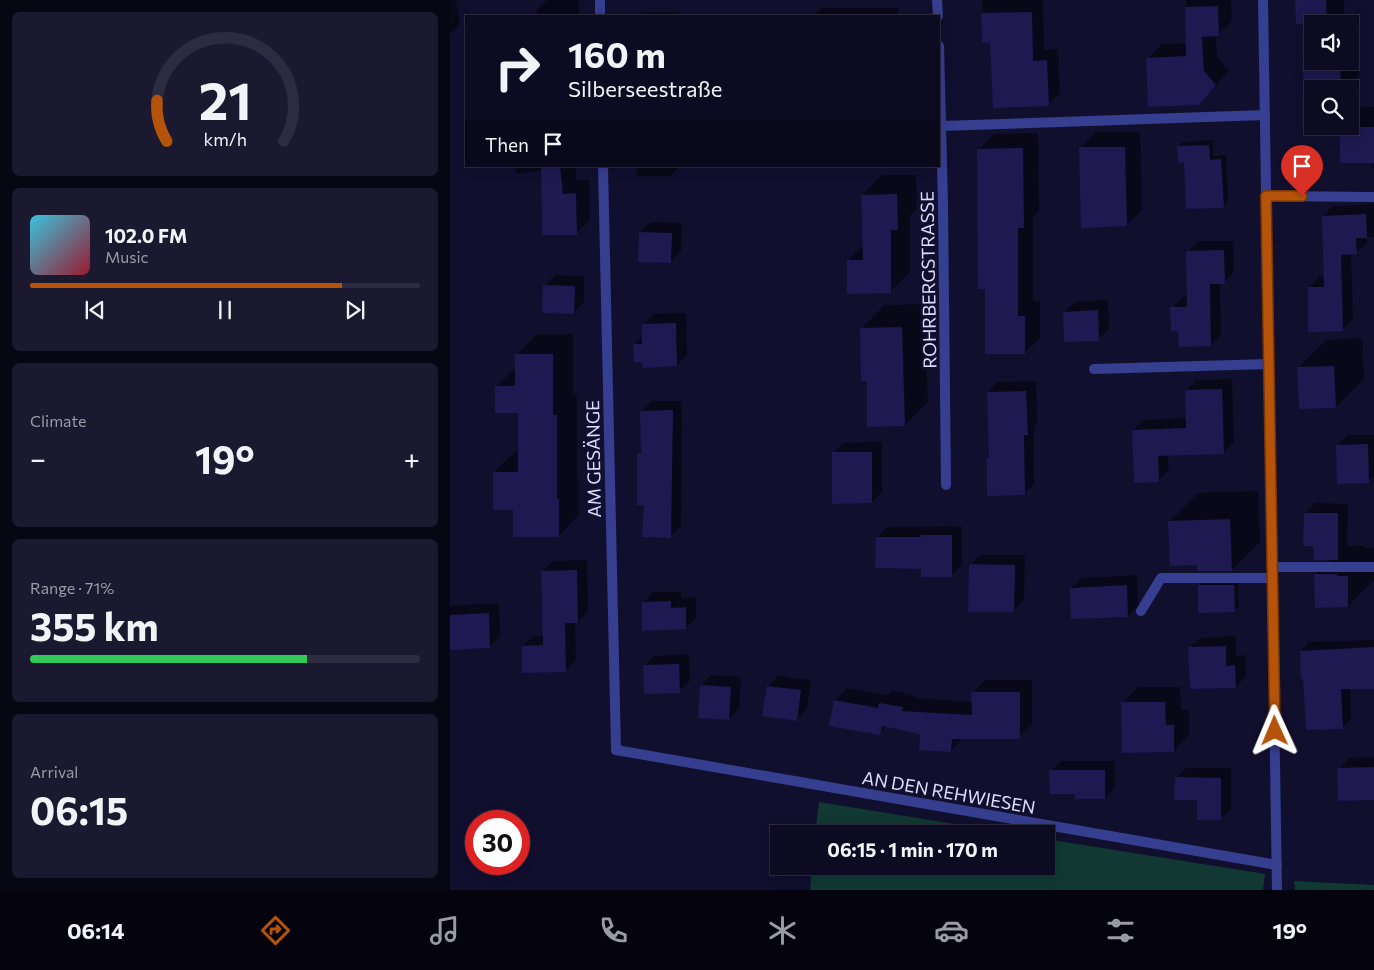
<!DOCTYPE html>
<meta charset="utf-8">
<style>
body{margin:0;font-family:Commissioner,sans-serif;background:#1b192f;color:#f1f3f6;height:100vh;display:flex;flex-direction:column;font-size:19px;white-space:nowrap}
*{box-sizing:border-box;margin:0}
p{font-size:16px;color:#9a9ba5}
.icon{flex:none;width:28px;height:28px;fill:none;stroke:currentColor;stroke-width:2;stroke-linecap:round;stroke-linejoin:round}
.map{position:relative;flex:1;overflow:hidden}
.drawer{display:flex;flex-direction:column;gap:12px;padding:12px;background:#070613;width:450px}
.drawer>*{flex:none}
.top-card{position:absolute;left:15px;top:15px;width:475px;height:152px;border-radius:0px;box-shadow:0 2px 12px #0003,0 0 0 1px #2d2b40;background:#0d0b22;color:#f1f3f6;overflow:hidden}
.fabs{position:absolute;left:854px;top:15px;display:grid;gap:10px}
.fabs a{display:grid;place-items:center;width:55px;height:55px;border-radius:0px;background:#0d0b22;box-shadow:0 2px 12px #0003,0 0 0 1px #2d2b40;font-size:25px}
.speed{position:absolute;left:15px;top:810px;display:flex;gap:10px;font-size:25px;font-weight:700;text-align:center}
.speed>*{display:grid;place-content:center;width:65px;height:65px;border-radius:50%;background:#0d0b22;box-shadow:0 2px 12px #0003,0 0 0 1px #2d2b40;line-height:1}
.speed .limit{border:8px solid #d22;background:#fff;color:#111}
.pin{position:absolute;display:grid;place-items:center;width:42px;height:42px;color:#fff;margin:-51px -21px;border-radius:50% 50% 50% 0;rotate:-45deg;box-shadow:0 0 5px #0007}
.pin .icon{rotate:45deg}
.me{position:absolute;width:55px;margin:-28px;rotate:359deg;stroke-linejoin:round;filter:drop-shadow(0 0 4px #0008)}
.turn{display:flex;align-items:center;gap:18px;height:105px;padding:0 20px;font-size:22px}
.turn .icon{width:65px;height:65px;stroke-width:2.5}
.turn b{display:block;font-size:35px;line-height:42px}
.then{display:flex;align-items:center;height:48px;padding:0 20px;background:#0003;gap:10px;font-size:19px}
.big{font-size:38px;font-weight:700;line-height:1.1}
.drawer .widget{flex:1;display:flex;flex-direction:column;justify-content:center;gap:8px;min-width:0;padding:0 18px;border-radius:8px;background:#1b192f}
.drawer .dial{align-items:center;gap:0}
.dial svg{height:130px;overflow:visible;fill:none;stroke:#2d2b40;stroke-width:7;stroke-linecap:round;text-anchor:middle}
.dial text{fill:#f1f3f6;stroke:none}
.song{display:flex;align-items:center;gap:15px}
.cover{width:60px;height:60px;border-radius:8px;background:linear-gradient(135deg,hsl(190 70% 55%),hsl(350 70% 35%))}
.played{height:5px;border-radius:2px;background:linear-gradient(90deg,#b45309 80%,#2d2b40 80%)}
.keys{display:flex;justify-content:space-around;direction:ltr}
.heat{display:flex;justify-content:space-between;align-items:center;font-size:28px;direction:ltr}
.charge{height:8px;border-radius:4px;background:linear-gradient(90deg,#34c759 71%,#2d2b40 0)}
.trip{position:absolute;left:320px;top:825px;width:285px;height:50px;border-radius:0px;background:#0d0b22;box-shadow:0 2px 12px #0003,0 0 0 1px #2d2b40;font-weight:700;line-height:50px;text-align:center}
.tabs{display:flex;height:80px;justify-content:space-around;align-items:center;background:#05040e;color:#9a9ba5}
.tabs .icon{width:35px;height:35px}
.tabs .current{color:#b45309}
.tabs b{font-size:22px;color:#f1f3f6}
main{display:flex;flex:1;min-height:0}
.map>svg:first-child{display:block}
</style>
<main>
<section class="drawer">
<div class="widget dial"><svg viewBox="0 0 100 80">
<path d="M14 69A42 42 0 1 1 86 69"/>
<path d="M14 69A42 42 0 0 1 8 44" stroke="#b45309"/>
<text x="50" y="56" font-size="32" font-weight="700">21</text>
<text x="50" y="72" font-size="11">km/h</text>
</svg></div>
<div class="widget">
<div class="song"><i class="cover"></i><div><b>102.0 FM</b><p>Music</p></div></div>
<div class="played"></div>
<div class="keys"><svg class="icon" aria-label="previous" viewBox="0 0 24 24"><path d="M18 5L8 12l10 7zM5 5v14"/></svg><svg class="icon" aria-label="pause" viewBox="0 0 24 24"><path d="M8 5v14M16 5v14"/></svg><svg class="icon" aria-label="next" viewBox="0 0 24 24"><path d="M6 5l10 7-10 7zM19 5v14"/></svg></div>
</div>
<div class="widget"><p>Climate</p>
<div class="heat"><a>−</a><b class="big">19°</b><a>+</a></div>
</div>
<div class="widget"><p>Range · 71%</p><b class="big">355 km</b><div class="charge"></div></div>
<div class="widget"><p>Arrival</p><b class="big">06:15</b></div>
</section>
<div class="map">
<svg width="924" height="890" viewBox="0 0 924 890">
<rect width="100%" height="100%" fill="#110f2e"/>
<path fill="#113832" d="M369 802 566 834H365Z
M596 839 815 874 813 890H360L362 866H596Z
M844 881 924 885V890H845Z"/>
<path fill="#0007" d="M0 0H6L10 24 0 34Z
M97 0H129V16H87V10Z
M532 0H593L594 50 608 49 610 93 598 105 542 41H533Z
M736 0H781L782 21 768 35H766L767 57 779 71 749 104 698 58 712 44 737 43Z
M846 0H894L895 24H862V61H900V36H907L909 75 895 89H862V94L856 95 853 23Z
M371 8H448V16H363Z
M193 12H229V16H189Z
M901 107H924V168H922V162H892L891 126H900Z
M646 132H690L692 210 676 225 630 148Z
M588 133 589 211 583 217V301H590V338L574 353 536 288 528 150 544 134Z
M763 140 764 156 776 155 778 201 773 206 735 161 728 146 733 142Z
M65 166H125L127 180H139L140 220 126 233 93 170 66 174Z
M187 166H230L220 176H187Z
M432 175H466L467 209 460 215V272L440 292 398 260 414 245 412 195Z
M924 204V237H916L917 243 906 253H901L903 319 892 330 859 288 869 277H875L873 216 883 206Z
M201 222 232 223 231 251 221 261 190 232Z
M748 241H784V272L774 282H770L771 334 761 345 730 330 722 308 732 297H738L737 252Z
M105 275 134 276V302L123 313 95 286Z
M658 300 659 329 648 339 614 312 625 302Z
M474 304 478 402 455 425 411 329 434 305Z
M236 313 237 355 227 365 184 345 193 336V325L203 314Z
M87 334H123V395H127V479H129V515L109 536 65 508 44 472 65 452H69V412L46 387 66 367V355Z
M912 338 914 379 886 407 848 368 876 340Z
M782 379 784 442 773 453 718 454 719 470 708 481 683 430 694 420 737 418 736 391 746 380Z
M586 381 587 423 584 427V484L574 494 538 459 540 457 538 393 548 382Z
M202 401H232L231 526 221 536 195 504 188 453 192 450V411Z
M898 435H924V476L918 481 887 446Z
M432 442V492L422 502 383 453 393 443Z
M808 491 810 542 782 570 748 564 719 522 748 493Z
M865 503 898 504 897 546H915V548H924V580L898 606 865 574 881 559 855 514Z
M512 526V565L501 576 472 568 427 537 437 527Z
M531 555H575L574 600 564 611 520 565Z
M137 560 138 611 128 622H125L126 660 116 670 73 646 83 636H94L92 571 103 561Z
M687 575 688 605 678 616 621 588 632 578Z
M754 581H788L789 606 784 611 749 585Z
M203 592H231V598L246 597V618L236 628 193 603Z
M49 604 50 637 39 647 0 649V608L3 605Z
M786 636V656L795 655 796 676 786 687 739 648 750 638Z
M924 640V687H900L901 719 892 728 855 678 851 651 859 642Z
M239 654 240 681 229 691 194 666 204 656Z
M261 675 291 677 289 709 279 719 251 686Z
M328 676 361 680 357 709 347 719 318 686Z
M535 680H582V725L569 737 513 738 501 751 471 733 437 726 429 733 385 700 397 688 438 695 442 691 464 695V698L523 702V693Z
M688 687H730L731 710H739V735L724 751 673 703Z
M924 757V799L889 769 899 758Z
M611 761H665V787L655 798 626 792 601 771Z
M736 768H781V809L770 819 726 778Z"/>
<path fill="#1e1950" d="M845 0H876L877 23 846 24Z
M768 6 769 36 752 37 754 71 766 85 749 105 698 107 696 58 736 56 735 7Z
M582 12 583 61 597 60 599 106 543 108 540 42 532 43 531 13Z
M853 61H890L891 89H854Z
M890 127H924V163H890Z
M759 145 760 160 771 159 774 208 736 209 734 162 728 163 727 146Z
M629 147H675L677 226 631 228Z
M573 148 574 228H568V316H575V354H535V289H528L527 149Z
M91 166H110L113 194 126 193 127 235H92Z
M447 194 448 230H441V293L397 294V260H413L411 195Z
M916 214 917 238H906L907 254 891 255 893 331 858 332V287H874L872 216Z
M189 232 222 233 221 263 188 262Z
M774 250 775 284H760L761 346 729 347 728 331H721L720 307H737L736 251Z
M93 285 125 286 124 314 92 313Z
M648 310 649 341 614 342 613 312Z
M226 323 227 366 193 368 192 362H184L183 344H192V324Z
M452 327 455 426 417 427V381H411L410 328Z
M65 354H103V415H107V499H109V537H63V510H43V472H68V413H45V386H65Z
M884 366 886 408 849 409 847 367Z
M772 389 774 454 708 456 709 482 684 483 682 430 736 428 735 390Z
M576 391 578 435H574L575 495 537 496V458H539L537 392Z
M223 410 221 538 192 537 194 505H187V453H191L190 411Z
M918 444 919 483 887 484 886 445Z
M382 452H422V503L382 504Z
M854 513H888V560H864L863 546H853Z
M780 519 782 571H747V565L720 566 718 521Z
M471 535H502V577H471V569L425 568 426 537H471Z
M519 564 565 565 564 612H518Z
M127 570 128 623H115L116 672 72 673V646L93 645 91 571Z
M864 574H887V576H898V607L865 608Z
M677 585 678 617 621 619 620 588Z
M748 585H784L785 612 748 613Z
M221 601V608L236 607V629L192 631V602Z
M39 613 40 648 0 650V615Z
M776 646V666L785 665 786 688 740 689 738 647Z
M924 647V689H891L893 729 856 730 853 679H851L850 651Z
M229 664 230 693 194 694 193 665Z
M250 685 281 687 279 720 248 718Z
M317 686 351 690 347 721 312 716Z
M521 692H570V739H502L501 752 469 750 470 734 432 726 430 735 379 726 384 700 428 708 429 703 453 707 452 711 522 715Z
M671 702H715L716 725H724V752L672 753Z
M924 767V800L888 801 887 768Z
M599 770H655V799H625V794H600Z
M725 777 771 778V820H747V800H724Z"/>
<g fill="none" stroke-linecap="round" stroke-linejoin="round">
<path stroke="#363e90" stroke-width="10" d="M491 126 815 115
M644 369 819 364
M823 567H924
M691 611 711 578H823
M166 750 827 865"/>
<path stroke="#363e90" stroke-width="10" d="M150 0V16
M487 0 488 16
M813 0 827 890
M489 46 493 204 496 485
M153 166 166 750
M817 196 924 197"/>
</g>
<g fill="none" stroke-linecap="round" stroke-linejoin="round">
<defs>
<path id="route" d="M825 731 816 196H852"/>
</defs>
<use href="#route" stroke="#753606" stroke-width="12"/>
<use href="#route" stroke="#b45309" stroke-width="9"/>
</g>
<g text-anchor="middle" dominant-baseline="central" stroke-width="5" stroke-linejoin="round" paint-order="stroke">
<g font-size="18" fill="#dcdcff" stroke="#110f2e">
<text transform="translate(478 280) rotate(-91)">ROHRBERGSTRASSE</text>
<text transform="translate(143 459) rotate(-91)">AM GESÄNGE</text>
<text transform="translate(499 792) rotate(10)">AN DEN REHWIESEN</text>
</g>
</g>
</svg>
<div class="fabs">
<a><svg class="icon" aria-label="sound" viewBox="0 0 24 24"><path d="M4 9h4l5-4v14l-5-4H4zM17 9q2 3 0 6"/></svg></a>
<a><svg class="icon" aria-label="search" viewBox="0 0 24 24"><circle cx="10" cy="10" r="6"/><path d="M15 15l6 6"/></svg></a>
</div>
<div class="speed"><div class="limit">30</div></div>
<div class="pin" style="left:852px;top:196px;background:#d93025"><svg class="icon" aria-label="arrive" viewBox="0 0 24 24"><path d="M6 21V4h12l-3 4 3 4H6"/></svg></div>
<svg class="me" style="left:825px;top:731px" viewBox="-20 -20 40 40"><path d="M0-17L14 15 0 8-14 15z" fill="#b45309" stroke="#fff" stroke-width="4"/></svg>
<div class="trip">06:15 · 1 min · 170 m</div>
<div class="top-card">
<div class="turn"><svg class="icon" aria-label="right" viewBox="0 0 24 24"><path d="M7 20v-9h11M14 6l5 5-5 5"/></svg><div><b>160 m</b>Silberseestraße</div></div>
<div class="then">Then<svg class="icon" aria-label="arrive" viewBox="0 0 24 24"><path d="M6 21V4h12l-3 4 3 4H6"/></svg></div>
</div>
</div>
</main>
<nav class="tabs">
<b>06:14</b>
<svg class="icon current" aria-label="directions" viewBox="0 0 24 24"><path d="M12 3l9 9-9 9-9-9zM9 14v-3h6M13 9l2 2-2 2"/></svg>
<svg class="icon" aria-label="music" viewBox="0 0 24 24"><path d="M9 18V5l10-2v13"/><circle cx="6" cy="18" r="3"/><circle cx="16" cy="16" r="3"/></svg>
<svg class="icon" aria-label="phone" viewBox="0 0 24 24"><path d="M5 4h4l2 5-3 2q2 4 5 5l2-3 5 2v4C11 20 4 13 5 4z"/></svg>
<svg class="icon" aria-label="climate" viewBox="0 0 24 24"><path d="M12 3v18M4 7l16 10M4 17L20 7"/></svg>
<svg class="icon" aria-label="car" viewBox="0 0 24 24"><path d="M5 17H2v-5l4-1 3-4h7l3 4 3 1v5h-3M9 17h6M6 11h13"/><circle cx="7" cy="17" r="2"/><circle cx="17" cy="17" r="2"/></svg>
<svg class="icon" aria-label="filters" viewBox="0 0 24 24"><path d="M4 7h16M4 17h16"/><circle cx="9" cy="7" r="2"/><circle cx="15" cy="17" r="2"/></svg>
<b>19°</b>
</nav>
